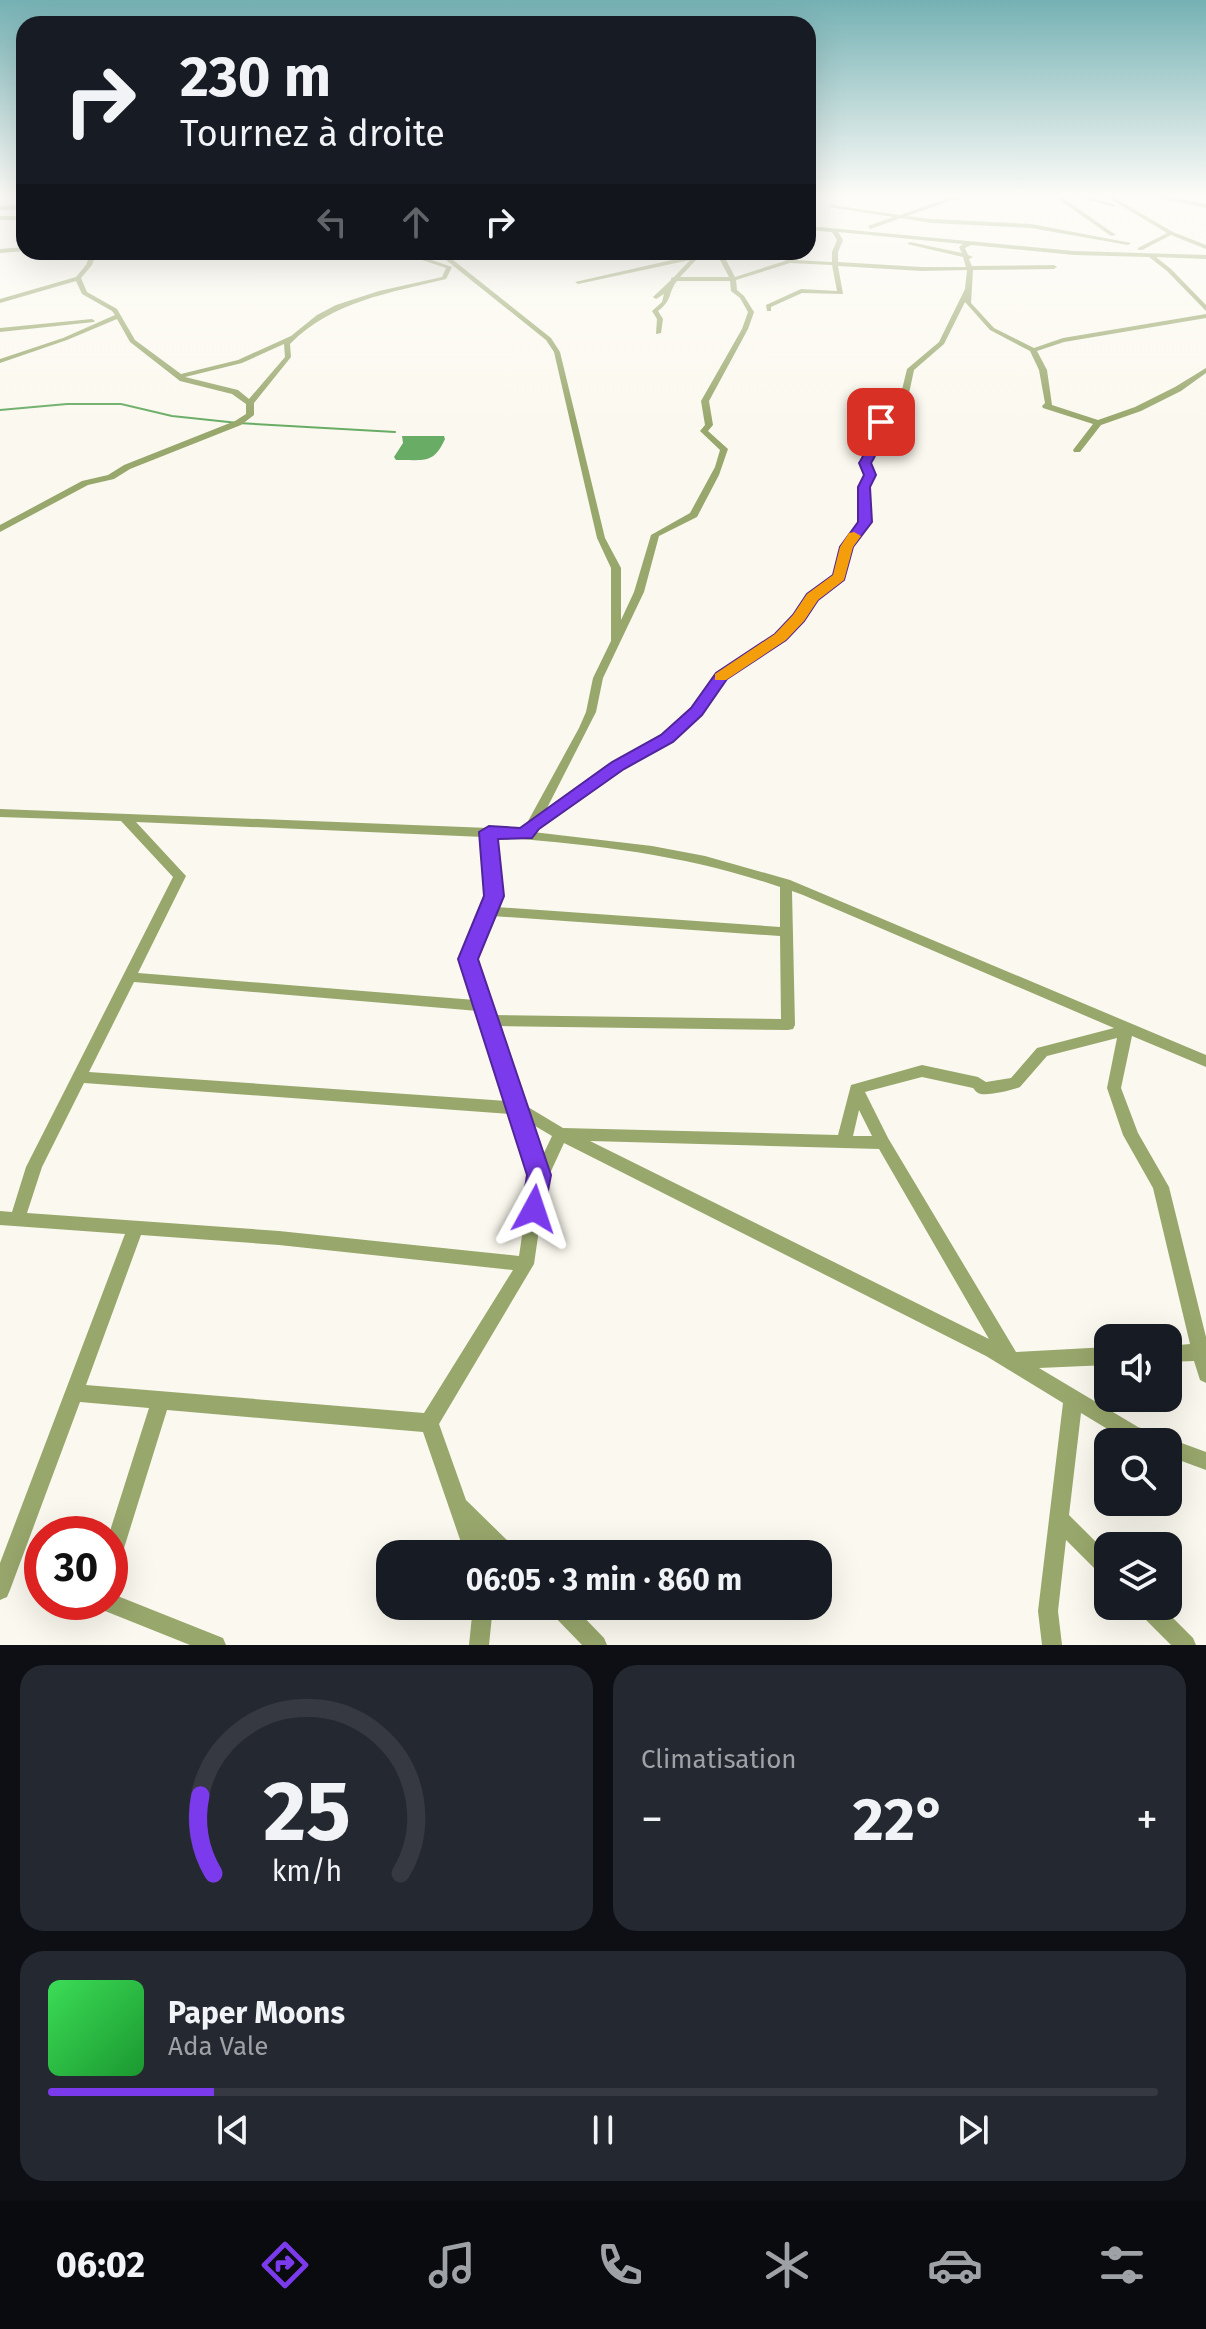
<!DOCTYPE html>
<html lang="fr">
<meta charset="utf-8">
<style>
body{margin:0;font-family:"Fira Sans",sans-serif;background:#242831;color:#f1f3f6;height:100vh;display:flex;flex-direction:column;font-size:30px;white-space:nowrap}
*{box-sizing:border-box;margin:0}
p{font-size:26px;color:#9ea1a6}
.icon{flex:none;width:44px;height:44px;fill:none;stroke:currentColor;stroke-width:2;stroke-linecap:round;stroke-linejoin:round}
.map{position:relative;height:1645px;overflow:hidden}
.details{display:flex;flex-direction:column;gap:20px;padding:20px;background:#0d0f14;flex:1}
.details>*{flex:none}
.top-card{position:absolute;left:16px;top:16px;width:800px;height:244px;border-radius:24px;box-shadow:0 8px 32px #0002;background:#171b24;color:#f1f3f6;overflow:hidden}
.fabs{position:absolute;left:1094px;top:1324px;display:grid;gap:16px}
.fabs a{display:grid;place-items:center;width:88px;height:88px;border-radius:16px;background:#171b24;box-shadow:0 8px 32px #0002;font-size:40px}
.speed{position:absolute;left:24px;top:1516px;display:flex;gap:16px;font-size:40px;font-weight:700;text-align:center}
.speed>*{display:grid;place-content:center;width:104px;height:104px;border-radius:50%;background:#171b24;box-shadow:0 8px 32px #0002;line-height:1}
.speed .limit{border:12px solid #d22;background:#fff;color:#111}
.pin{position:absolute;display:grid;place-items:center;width:68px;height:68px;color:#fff;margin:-34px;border-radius:16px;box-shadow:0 4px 12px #0006}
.me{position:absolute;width:88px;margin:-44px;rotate:5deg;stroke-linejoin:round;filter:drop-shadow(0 0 6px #0008)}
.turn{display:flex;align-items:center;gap:28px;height:168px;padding:0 32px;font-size:36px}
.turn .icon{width:104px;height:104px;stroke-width:2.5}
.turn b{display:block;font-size:56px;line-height:68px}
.lanes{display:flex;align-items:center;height:76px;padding:0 32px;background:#0003;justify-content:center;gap:40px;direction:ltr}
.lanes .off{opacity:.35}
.big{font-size:60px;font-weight:700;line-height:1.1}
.details .widget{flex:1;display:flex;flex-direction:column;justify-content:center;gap:12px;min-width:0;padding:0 28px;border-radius:24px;background:#242831}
.details .dial{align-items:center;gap:0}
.dial svg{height:208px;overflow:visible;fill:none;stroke:#363941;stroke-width:7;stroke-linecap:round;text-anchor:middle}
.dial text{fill:#f1f3f6;stroke:none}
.song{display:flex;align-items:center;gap:24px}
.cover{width:96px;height:96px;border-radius:12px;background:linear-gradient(135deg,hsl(130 70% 55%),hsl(130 70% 35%))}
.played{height:8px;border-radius:4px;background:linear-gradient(90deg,#7c3aed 15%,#363941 15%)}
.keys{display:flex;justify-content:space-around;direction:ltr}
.heat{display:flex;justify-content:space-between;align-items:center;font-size:44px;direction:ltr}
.details .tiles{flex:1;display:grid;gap:20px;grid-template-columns:1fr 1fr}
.widget:last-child{grid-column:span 2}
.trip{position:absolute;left:376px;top:1540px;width:456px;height:80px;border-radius:24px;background:#171b24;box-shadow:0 8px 32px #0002;font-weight:700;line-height:80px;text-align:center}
.dock{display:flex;height:128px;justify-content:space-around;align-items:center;background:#090b0e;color:#9ea1a6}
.dock .icon{width:56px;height:56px}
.dock .active{color:#7c3aed}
.dock b{font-size:36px;color:#f1f3f6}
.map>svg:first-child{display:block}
</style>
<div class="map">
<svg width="1206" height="1645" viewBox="0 0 1206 1645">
<rect width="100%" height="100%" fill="#fbf9ef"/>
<path fill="#68ac65" d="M402 436H444L445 439C433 466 422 459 396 460L394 457 403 443Z"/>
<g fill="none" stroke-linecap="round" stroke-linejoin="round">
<path stroke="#68ac65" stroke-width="2" d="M0 410 67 404H121L172 416 238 423 395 432"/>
<path fill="#98a76c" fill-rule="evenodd" d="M954 194H959L958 196 980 194 952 200 907 216 932 219 1031 224 1131 243 1128 245 1031 228 932 223 901 218 870 229 868 226 893 217 829 207 832 205 900 215 952 197Z
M1051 194H1057L1116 235 1111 236Z
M1072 194H1080L1116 205 1113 207Z
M1102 194H1108L1173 232 1206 245V249L1171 235 1142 250H1138V248L1167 233Z
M1142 194H1153L1206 204V208Z
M24 205V209L0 210V206Z
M0 216H24V220H0Z
M808 226 1074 251 1206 255V259L1156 257 1171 269 1206 305V311L1167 271 1149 257 1074 255 971 245 965 248 968 255 973 257 969 259 972 266 1054 265 1057 267 1054 269 973 270 971 303 994 328 1034 348 1063 338 1206 314V318L1064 342 1037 351 1047 370 1052 405 1098 420 1135 407 1175 387 1206 368V373L1181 391 1141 411 1101 425 1080 452H1074L1073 450 1093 424 1043 408 1042 406 1045 403 1039 370 1030 351 990 330 965 302 944 344 914 370 908 398 893 420 881 428 878 434V451L869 463 874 475 868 487 869 522 851 547 842 579 816 599 802 620 785 639 732 672 700 713 671 741 622 768 536 828 533 832 652 846 705 856 790 880 1206 1055V1067L1132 1036 1121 1088 1138 1133 1169 1187 1206 1337V1383L1200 1380 1194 1361 1168 1362V1346L1190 1344 1153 1188 1123 1135 1107 1088 1117 1038 1047 1056 1020 1087C1012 1090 985 1097 978 1093 976 1092 975 1090 973 1088L922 1077 865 1092 888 1138 1016 1352 1108 1347V1365L1039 1368 1138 1427 1160 1435 1162 1440 1168 1438 1206 1452V1470L1168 1456V1442H1129L1081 1413 1069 1515 1108 1554V1578L1101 1575 1066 1540 1058 1611 1062 1645H1042L1038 1611 1063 1403 986 1356 564 1143 546 1182 534 1264 439 1424 466 1500 514 1547 517 1554H493L481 1542 485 1554H465L423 1432 167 1410 120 1561 117 1568 110 1571 109 1534 149 1408 80 1402 10 1590 7 1597 0 1600V1563L125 1234 0 1225V1211L12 1212 26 1167 173 877 121 821 0 817V809L489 828 521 831 527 823 579 728 586 712 593 678 611 641V568L597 538 554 352 546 340 436 252H443L551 338 560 352 605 538 621 568V620L634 592 651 535 690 513 715 467 720 450 700 431 705 425 701 401 742 329 748 312 740 298 731 291 730 281H677C668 292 673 300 658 311L663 319 661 333 656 334 657 319 652 311 662 302 664 294 656 299 653 297 671 280V278L674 277 690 260 578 284 575 282 694 255 697 259 680 277H729L720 260 725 255 706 252H733L726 260 735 277 785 261 791 255V252H797V256L793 260 832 262V252L837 240 832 232 808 230ZM838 232 963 244 959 247 962 253 910 242 907 244 963 257 966 267H922L838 262V252L843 240ZM790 263 832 265 837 291 801 289 766 305 767 311H771V307L802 293 843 294 838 266 922 271 967 270 965 289 939 342 907 369 900 398 887 416 874 427 870 434V451L861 463 866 475 860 487 861 522 843 547 835 576 809 595 795 616 777 635 724 668 692 709 663 737 614 764 546 810 596 712 603 678 644 592 659 536 697 517 719 475 728 449 708 431 713 425 709 401 748 329 754 312 744 296 737 290 736 280ZM136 822 483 837 488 896 461 959 475 1000 138 973 186 876ZM495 837C592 844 688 855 780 887V927L496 907 500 896ZM792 891 803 895 1114 1028 1037 1048 1011 1078 986 1082 978 1077 922 1065 851 1085 838 1135 563 1128 523 1104 497 1026 788 1030 793 1029 795 1025ZM492 916 780 936 781 1019 493 1015 475 959ZM134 982 478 1011 507 1101 89 1072ZM84 1083 511 1114 531 1175 519 1256 279 1231 27 1213 42 1167ZM859 1110 872 1136H853ZM530 1123 552 1136 541 1159ZM590 1141 879 1149 989 1339ZM141 1235 279 1245 513 1270 424 1413 86 1385Z
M24 247V251L0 253V249Z
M91 252H97L92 265 81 278 87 292 117 309 135 340 181 374 238 360 291 336 317 315 336 305 379 291 442 277 446 268 422 260V258L352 252 426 255 424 252H430L433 255 429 259 452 267 446 279C390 293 332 301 290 344L291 357 254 403V415L241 425 130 469 114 479 88 485 0 532V525L82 481 108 475 124 465 235 421 246 414V404L232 394 180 381 130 342 117 319 67 340 0 363V359L63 338 115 315 112 311 82 294 76 281 0 303V299L76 277 86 265ZM284 344 285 357 249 399 238 390 185 377 242 363Z
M92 319 95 321 94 322 0 332V328Z
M110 1593 223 1638 226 1645H190L100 1609 97 1602H110Z
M473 1606H493L489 1645H469Z
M548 1606H573L604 1638 607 1645H582L551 1613Z
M1136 1606H1161L1193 1638 1196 1645H1171L1139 1613Z"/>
</g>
<linearGradient id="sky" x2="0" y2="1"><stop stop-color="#75b1b4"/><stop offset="0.46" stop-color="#fdfcf8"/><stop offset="1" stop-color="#fdfcf8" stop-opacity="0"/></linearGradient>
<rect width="1206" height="424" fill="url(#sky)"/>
<path fill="#7c3aed" stroke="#51269a" stroke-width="2" d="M877 420 887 422C879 436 881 449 871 463L876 475 870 487 872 522 853 547 844 580 818 600 804 621 786 640 727 679 702 715 673 742 624 769 539 829 532 838 498 839 504 896 478 959 551 1175 543 1217 534 1220 526 1217 522 1209 527 1175 458 959 484 896 479 832 489 826 520 828 612 762 661 735 691 708 716 673 775 634 793 615 807 594 833 575 840 547 858 522V487L864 475 859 463C869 449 868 435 877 420Z"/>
<path fill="#f59e0b" d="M854 532 861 536 853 547 844 580 818 600 804 621 786 640 726 680H715V674L775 634 793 615 807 594 833 575 840 547 849 533Z"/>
</svg>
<div class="fabs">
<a><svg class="icon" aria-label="sound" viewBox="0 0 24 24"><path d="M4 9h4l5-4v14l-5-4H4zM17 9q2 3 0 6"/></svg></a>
<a><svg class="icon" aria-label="search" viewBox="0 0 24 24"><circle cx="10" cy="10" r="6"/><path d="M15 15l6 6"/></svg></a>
<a><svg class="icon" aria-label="layers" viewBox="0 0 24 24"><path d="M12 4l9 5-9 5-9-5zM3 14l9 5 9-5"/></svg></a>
</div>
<div class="speed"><div class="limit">30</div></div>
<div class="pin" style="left:881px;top:422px;background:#d93025"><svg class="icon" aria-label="arrive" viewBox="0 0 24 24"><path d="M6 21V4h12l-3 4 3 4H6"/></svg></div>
<svg class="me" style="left:534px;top:1209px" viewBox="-20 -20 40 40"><path d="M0-17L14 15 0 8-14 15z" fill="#7c3aed" stroke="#fff" stroke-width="4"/></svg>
<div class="trip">06:05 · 3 min · 860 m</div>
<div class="top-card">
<div class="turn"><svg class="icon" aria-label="right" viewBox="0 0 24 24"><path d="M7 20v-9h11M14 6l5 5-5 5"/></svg><div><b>230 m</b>Tournez à droite</div></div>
<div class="lanes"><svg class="icon off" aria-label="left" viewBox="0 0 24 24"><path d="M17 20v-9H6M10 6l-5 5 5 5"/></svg><svg class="icon off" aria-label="ahead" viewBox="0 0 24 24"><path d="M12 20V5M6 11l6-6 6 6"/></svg><svg class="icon" aria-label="right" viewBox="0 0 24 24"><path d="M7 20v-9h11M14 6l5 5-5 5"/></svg></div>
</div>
</div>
<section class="details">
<div class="tiles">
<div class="widget dial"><svg viewBox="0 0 100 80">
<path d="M14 69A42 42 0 1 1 86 69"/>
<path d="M14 69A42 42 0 0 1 9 39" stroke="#7c3aed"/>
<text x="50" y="56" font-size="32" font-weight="700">25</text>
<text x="50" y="72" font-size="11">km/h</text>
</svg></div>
<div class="widget"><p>Climatisation</p>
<div class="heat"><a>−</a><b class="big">22°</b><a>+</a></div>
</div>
<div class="widget">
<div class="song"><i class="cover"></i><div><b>Paper Moons</b><p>Ada Vale</p></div></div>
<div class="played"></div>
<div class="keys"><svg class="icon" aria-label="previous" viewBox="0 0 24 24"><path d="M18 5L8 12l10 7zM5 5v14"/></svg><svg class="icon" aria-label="pause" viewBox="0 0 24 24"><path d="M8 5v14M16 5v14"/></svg><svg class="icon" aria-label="next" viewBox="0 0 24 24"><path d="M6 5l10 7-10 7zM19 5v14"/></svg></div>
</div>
</div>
</section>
<nav class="dock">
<b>06:02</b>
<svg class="icon active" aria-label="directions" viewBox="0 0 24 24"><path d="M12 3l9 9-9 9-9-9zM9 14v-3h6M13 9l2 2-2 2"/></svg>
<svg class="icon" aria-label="music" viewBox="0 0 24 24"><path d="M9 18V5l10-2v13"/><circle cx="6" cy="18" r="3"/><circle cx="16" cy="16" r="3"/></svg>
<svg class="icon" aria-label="phone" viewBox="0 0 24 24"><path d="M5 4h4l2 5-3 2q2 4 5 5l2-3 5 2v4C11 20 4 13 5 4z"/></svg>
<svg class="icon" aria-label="climate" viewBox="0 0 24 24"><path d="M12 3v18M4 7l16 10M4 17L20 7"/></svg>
<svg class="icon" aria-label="car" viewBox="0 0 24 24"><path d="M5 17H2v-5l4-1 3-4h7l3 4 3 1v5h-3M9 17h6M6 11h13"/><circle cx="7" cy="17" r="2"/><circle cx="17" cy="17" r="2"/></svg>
<svg class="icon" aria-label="filters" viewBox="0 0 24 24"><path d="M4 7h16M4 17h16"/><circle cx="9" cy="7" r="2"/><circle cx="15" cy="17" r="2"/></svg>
</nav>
